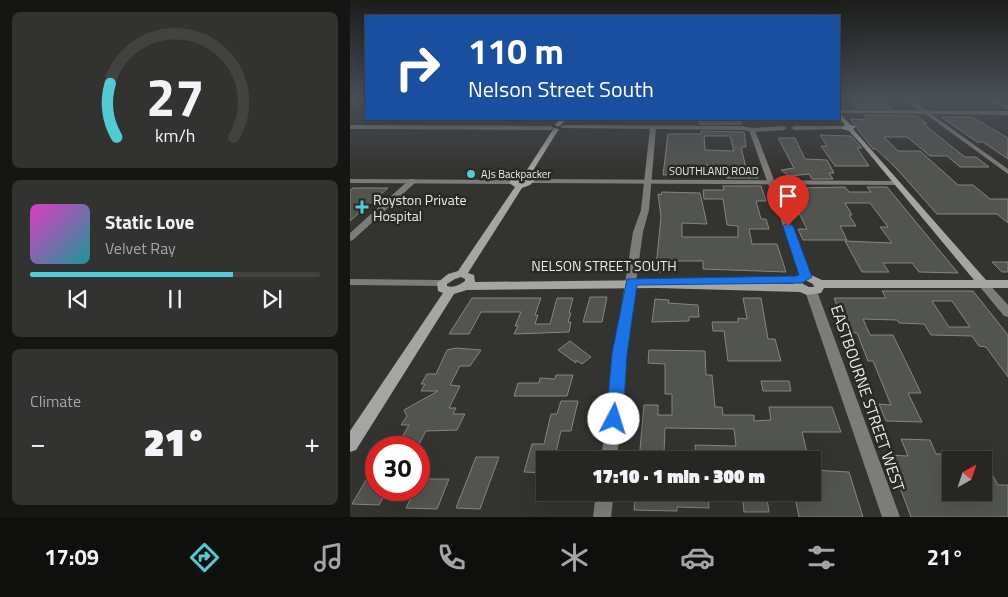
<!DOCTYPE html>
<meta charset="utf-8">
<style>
body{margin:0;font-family:"Titillium Web",sans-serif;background:#323230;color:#f1f3f6;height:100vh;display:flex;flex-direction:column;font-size:19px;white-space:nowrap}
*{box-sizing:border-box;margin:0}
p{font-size:16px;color:#a4a5a6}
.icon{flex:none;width:28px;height:28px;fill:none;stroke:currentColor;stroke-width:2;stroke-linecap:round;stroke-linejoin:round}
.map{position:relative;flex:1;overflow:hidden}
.sheet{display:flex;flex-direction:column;gap:12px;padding:12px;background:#151513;width:350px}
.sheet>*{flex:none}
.guide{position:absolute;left:15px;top:15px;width:475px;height:105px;border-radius:0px;box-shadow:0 5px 20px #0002,0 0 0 1px #424341;background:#1a4fa0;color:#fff;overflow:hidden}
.needle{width:32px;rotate:40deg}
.controls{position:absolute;left:592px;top:451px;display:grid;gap:10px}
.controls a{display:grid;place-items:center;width:50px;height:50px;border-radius:0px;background:#262623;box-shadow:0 5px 20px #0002,0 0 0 1px #424341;font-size:25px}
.speed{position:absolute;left:15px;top:436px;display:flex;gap:10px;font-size:25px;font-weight:700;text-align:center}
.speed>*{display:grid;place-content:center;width:65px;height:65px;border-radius:50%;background:#262623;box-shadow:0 5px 20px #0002,0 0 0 1px #424341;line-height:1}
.speed .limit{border:8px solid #d22;background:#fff;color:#111}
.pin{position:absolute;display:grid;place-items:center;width:42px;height:42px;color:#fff;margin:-51px -21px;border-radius:50% 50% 50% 0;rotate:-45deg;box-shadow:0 0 5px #0007}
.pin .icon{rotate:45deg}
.me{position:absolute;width:55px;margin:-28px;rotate:5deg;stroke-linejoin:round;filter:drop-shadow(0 0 4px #0008)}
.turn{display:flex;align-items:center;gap:18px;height:105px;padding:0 20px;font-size:22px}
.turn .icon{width:65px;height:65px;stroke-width:2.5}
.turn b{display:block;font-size:35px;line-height:42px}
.big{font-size:38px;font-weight:800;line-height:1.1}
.sheet .tile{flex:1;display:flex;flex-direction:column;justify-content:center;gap:8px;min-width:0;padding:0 18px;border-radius:8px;background:#323230}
.sheet .dial{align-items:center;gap:0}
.dial svg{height:130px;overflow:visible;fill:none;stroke:#424341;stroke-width:7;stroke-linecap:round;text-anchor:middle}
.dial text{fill:#f1f3f6;stroke:none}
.song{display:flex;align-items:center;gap:15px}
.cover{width:60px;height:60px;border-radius:8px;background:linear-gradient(135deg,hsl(310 70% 55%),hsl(180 70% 35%))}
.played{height:5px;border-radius:2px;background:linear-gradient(90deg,#51ccd4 70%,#424341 70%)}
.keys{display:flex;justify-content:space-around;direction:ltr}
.heat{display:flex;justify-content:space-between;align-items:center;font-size:28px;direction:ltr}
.trip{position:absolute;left:186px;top:451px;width:285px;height:50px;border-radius:0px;background:#262623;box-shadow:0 5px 20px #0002,0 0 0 1px #424341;font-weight:800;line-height:50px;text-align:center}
.menu{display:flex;height:80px;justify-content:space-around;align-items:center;background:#0f0f0e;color:#a4a5a6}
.menu .icon{width:35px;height:35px}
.menu .current{color:#51ccd4}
.menu b{font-size:22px;color:#f1f3f6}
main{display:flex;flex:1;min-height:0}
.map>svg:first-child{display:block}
</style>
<main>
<section class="sheet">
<div class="tile dial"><svg viewBox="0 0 100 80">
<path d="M14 69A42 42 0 1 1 86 69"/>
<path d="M14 69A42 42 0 0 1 10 36" stroke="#51ccd4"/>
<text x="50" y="56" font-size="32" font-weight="700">27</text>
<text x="50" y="72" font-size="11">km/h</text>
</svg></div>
<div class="tile">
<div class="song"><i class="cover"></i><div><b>Static Love</b><p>Velvet Ray</p></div></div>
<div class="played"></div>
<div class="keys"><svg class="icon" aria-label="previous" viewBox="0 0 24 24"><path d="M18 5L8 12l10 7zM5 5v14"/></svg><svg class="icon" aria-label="pause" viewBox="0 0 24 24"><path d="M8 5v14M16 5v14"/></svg><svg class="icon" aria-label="next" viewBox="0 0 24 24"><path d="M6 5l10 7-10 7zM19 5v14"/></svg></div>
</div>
<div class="tile"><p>Climate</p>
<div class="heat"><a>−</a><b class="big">21°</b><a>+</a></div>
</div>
</section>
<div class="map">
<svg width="658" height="517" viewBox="0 0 658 517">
<rect width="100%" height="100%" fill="#33332f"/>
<path fill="#52544f" stroke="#848681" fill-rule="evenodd" d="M498 99H529L541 108H507Z
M514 115 567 116 577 124 572 123 615 157H626L639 167H610L597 156H580L557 137H534L548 151H570L608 185H623L640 199H658V223L647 214H587L546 168 526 149H523L500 119 518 120Z
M591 117H622L658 138V159L633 142H627Z
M349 119H389L391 124H350Z
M351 131 394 132 396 147H391L397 172H407L408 178H377L375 166 355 165V170H336V174L313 175 318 134H351ZM354 136H380L384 151 355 150Z
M470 135 501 136 512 148H507L519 166H485L471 146H477Z
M428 138H445L455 159 477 160 484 173H479L483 179H462L459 174 439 176 431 170 444 168Z
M373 186H411L416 201H406L411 219H416L419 229H399L402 244H427L436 272 353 269V261H325V272H309L310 267H306L311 217 308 194 311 195 312 192 350 193 357 224 332 223V237H388V226L377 225 373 199H354L353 190H374Z
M450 186 451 188 495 187 499 192H521L517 187H537L608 273 569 272 562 263H533L539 272H512L495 241 542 243 530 227H538L520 203H495L502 215H499L506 226H490L497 240H453L448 229H457L445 205H440L437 198 442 197 433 187Z
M3 188H38L0 221V190Z
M642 262H658V272H652Z
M532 291H623L658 335V377L636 347 629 346 622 336 581 335 574 324 549 323 547 320 513 319 520 335H543L571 393H558L572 422 536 421 529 404 541 405 523 361H518L507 333 497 332 484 298H536ZM582 301H602L620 327H599Z
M240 297H257L252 322H233Z
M122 298H191L185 315H188L185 324H200L207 298H223L219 313H221L218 322H221L219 332 164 334 168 326H165L171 312H131L119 334H99Z
M393 298H411L418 339H425L431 361H378L374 331H363L362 322H388V318L397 319Z
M305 299 319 300 318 303 348 305 349 317H339V321L302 322Z
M220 341 241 357 232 364 226 360V363L208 350Z
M106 348 131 350 120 366H110L100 385 110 386 99 408H106L103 414H115L107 430 76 431 67 448H46L59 425H51L57 416 54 410 88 391H71L75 384H71L77 374H86L97 350Z
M299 350 355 351 356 375H362L365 407H372L373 415H404V421L421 420 419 407H482L491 432H452L459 460H346L345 445 386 446 384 429 315 428 314 453H328V460H289L294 405H308V415H322V394H315V364L298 363Z
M206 375H223L217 396H164L168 383H189L190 378 205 379Z
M411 381H439L441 391H413Z
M211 401H228L221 431H211L204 460H195V473L174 472 182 444H194L201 414H207Z
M551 439 580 440 586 454H601V492H634V460L648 485H658V517H561L538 455 558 456Z
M126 457H149L130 509 106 508Z
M26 463V490H37L29 505 2 504Z
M462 470 499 472 513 517H449L444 492H462Z
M69 479H99L87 509 56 508 65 490H69Z
M286 492H358L359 508 327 507V511L284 510Z
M392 492H416L419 512H394Z"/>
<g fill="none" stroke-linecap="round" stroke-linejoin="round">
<path fill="#7d7c7a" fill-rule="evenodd" d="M555 99H560L658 169V174Z
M637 99H643L658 106V110Z
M0 125 201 126 204 128 201 130 0 129Z
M303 126 306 128 299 210 293 232 276 354 267 460H251L264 354 283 232 291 210 300 128Z
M400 129 405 130 461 277 460 279 456 280 451 277 399 130Z
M60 179H63L67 181 3 240 0 241V233Z
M0 279 92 280 97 283 92 286 0 285Z
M246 492H264L261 517H243Z"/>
<path fill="#7d7c7a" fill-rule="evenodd" d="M493 110 658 111V115L491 113V111Z
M213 125 393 126 402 128 434 126 437 128 434 130 402 132 393 130 211 128V126Z
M494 126 496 127V129L444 130 441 128 444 126Z
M0 179 163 180 167 182 163 184 0 183Z
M177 179 547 181 551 183 547 185 180 183H177Z
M634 281 638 283 658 305V317L654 316 630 287 629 285 630 283Z
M461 287 465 288 467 291 550 517H532L455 291 457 288Z"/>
<path fill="#a6a5a2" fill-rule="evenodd" d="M489 113 501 125 505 126 506 127 503 129 636 280H658V288H474L471 293 457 295 450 292 307 288 117 290 104 294 6 450 0 452V431L93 293 88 291 87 283 98 274 108 271 165 187 159 183 164 177 173 176 204 128 209 129 179 177 185 180 180 185 172 188 118 273 124 275 125 282 307 280 443 284 444 277 459 274 472 280H624L511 144 499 131 492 129V127L495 125 489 118ZM174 180 176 181 172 183H168ZM111 277 115 279V281C109 285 104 288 97 286V284L105 279ZM453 281H457L463 284 464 287H459L453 284Z
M210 119H216L210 126H206L205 125Z"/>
</g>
<linearGradient id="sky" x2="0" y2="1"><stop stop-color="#1c1c1a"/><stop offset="0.58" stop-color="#4a5058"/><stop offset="1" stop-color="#4a5058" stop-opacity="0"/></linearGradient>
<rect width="658" height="171" fill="url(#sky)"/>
<path fill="#1a73e8" stroke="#114b97" d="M438 223 443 226 462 277 452 283 287 285 277 354 273 419 270 424 264 426 258 424 256 419 262 354 277 279 446 276 449 275 433 226Z"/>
<g fill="#51ccd4" stroke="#292925" stroke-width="2">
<circle cx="121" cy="174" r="5"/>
<path d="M9.5 199.5h5v5h5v5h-5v5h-5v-5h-5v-5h5z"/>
</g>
<g text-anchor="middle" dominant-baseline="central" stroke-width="5" stroke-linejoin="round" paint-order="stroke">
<g font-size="11" fill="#ebebe8" stroke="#292925">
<text x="364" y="171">SOUTHLAND ROAD</text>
</g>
<g font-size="11" fill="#ebebe8" stroke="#292925" text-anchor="start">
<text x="131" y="174">AJs Backpacker</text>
</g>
<g font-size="14" fill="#ebebe8" stroke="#292925" text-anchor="start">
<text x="23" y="199">Royston Private<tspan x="23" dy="16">Hospital</tspan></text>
</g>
<g font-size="14" fill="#ebebe8" stroke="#292925">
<text x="254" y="265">NELSON STREET SOUTH</text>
</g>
<g font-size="16" fill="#ebebe8" stroke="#292925">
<text transform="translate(518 398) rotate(71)">EASTBOURNE STREET WEST</text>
</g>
</g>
</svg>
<div class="controls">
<a><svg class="needle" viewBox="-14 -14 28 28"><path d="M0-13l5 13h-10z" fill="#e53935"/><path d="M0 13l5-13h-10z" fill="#a4a5a6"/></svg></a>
</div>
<div class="speed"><div class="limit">30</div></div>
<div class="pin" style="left:438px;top:226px;background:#d93025"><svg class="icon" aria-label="arrive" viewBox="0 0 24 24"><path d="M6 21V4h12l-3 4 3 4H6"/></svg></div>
<svg class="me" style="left:264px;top:419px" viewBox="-20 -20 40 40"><circle r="19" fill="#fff"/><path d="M0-13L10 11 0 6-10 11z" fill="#1a73e8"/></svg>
<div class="trip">17:10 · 1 min · 300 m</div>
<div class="guide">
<div class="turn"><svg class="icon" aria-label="right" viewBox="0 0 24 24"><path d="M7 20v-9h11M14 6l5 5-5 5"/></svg><div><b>110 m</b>Nelson Street South</div></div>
</div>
</div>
</main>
<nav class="menu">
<b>17:09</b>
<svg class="icon current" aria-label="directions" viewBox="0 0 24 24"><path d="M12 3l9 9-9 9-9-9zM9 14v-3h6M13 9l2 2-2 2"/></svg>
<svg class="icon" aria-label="music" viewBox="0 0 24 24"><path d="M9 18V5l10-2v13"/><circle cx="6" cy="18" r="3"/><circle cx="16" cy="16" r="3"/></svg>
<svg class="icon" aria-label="phone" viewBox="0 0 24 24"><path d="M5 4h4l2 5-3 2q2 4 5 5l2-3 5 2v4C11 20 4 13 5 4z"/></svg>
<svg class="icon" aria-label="climate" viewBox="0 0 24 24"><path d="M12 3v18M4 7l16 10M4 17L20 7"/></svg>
<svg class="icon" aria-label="car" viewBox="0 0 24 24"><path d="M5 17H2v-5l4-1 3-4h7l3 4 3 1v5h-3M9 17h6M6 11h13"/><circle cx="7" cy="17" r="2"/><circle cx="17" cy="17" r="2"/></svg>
<svg class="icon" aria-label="filters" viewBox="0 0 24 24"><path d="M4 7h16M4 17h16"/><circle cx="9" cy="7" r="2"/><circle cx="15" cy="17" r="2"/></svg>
<b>21°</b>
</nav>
